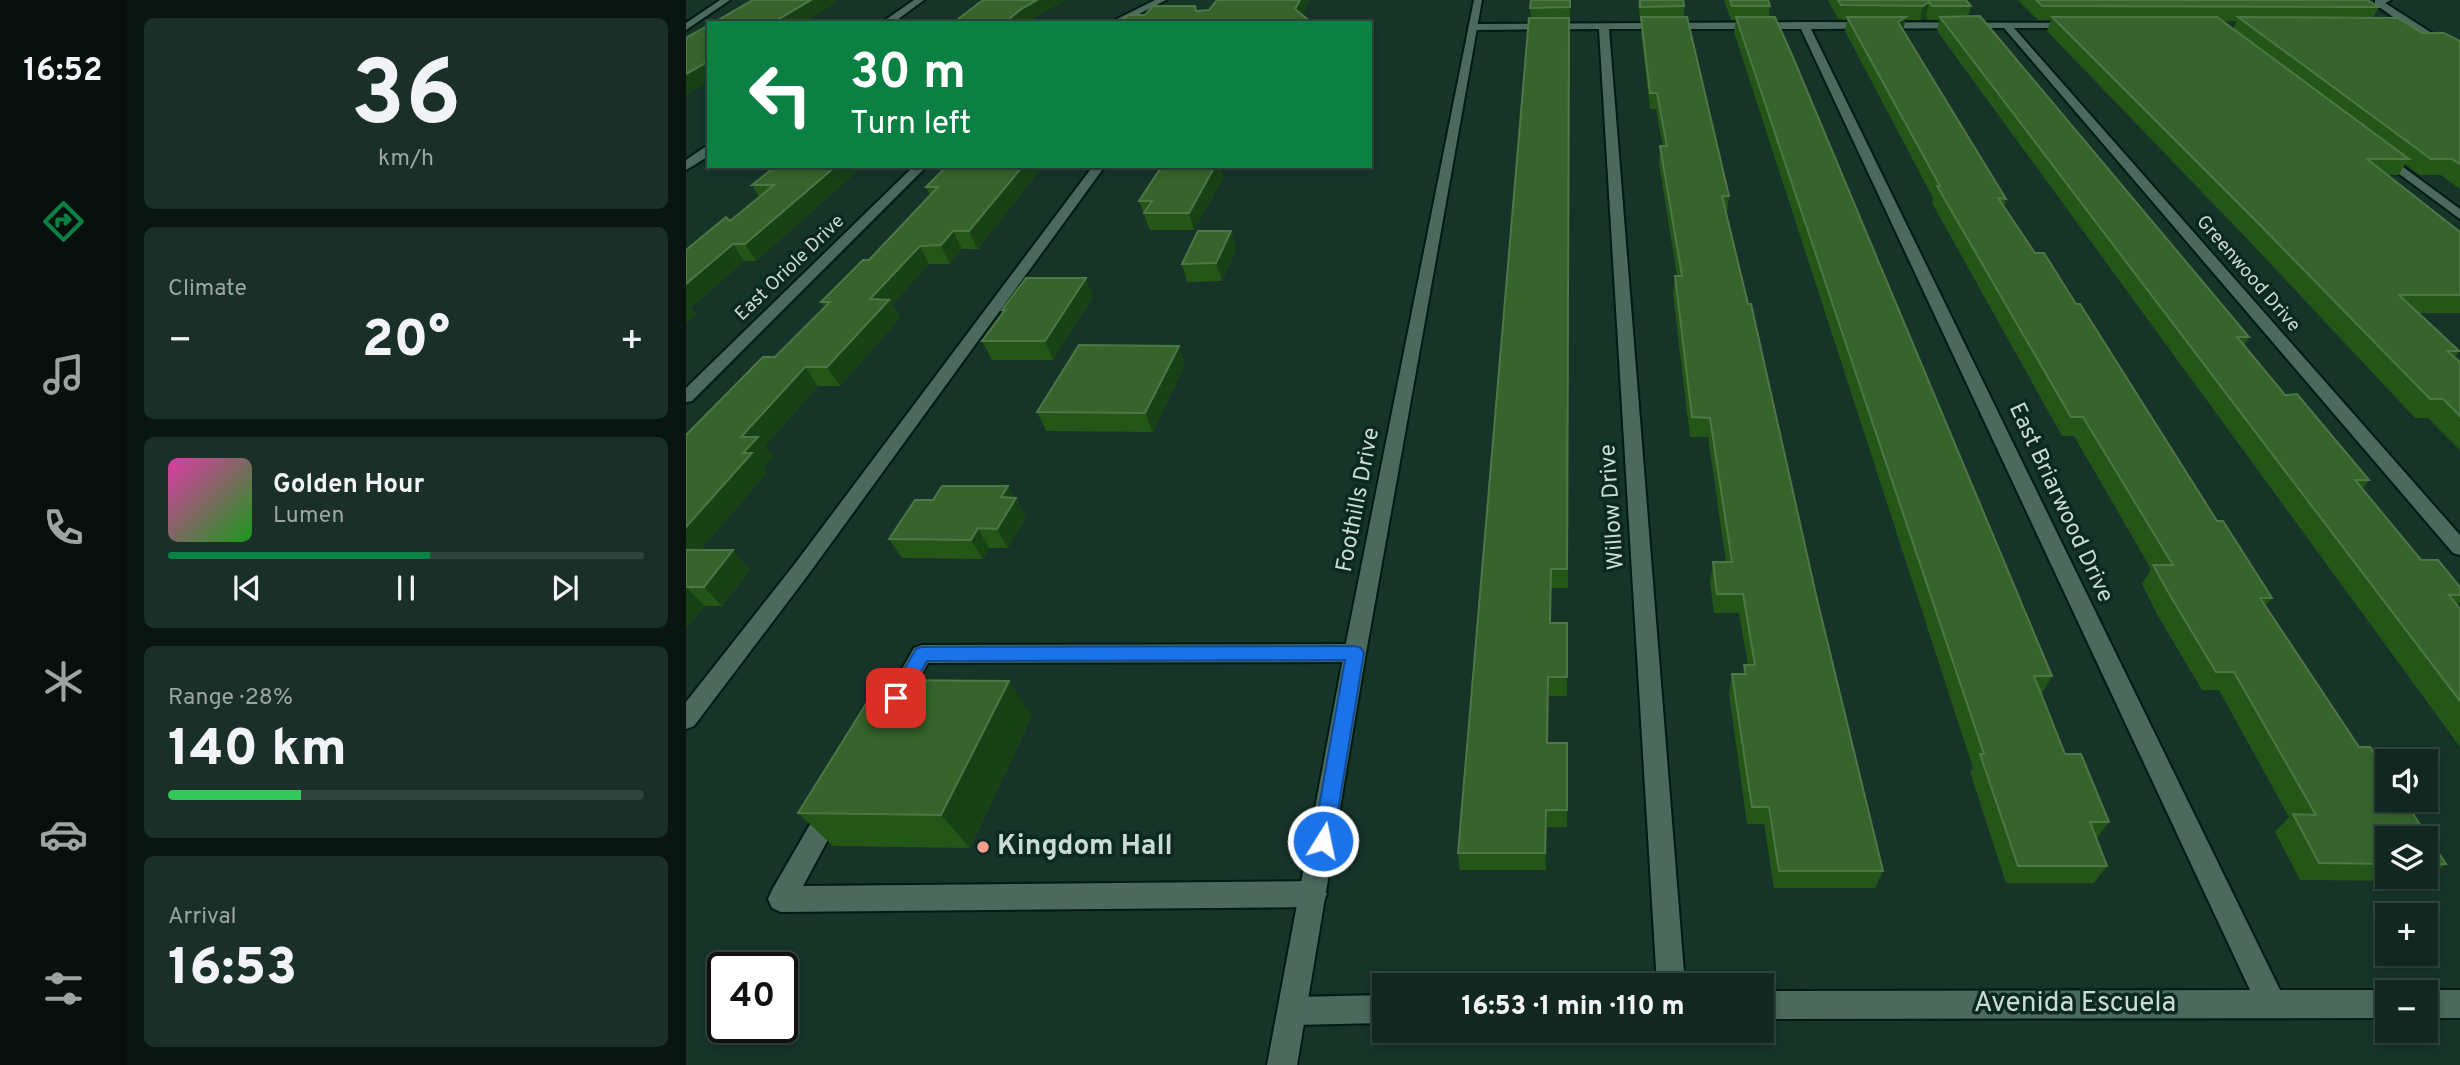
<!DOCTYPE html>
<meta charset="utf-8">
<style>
body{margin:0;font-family:Overpass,sans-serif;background:#1a2f28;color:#f1f3f6;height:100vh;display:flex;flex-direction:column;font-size:26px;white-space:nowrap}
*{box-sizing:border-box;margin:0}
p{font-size:23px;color:#9ca5a4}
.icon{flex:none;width:38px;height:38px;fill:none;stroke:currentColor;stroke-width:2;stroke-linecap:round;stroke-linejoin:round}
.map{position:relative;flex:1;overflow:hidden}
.side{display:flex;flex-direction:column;gap:18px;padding:18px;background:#091511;width:560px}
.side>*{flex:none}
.banner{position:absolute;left:21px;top:21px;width:665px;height:147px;border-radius:0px;box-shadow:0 4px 10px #0003,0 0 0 2px #30443d;background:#0b8043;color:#fff;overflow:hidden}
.fabs{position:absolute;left:1689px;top:749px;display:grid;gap:14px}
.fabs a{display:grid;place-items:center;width:63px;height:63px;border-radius:0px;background:#11271f;box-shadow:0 4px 10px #0003,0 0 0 2px #30443d;font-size:35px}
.speed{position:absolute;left:21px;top:952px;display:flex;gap:14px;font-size:35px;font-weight:700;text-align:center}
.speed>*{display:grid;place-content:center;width:91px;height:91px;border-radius:50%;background:#11271f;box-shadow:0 4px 10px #0003,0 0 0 2px #30443d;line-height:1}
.speed .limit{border:4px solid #111;border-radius:10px;background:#fff;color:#111}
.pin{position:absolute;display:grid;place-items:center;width:60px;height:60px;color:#fff;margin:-30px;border-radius:14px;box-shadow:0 4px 10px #0006}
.me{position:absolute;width:77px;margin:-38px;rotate:10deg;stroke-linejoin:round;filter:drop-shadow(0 0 5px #0008)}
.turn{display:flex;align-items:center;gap:24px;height:147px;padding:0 28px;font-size:32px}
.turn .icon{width:91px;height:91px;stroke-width:2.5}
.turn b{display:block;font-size:49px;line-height:60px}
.big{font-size:52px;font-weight:800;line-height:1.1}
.side .widget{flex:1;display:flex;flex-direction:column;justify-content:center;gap:10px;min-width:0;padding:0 24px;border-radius:10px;background:#1a2f28}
.side .dial{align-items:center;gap:0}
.dial b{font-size:91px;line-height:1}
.song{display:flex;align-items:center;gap:21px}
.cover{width:84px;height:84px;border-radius:10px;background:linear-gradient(135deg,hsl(320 70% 55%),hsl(120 70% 35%))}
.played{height:7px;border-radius:4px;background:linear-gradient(90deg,#0b8043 55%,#30443d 55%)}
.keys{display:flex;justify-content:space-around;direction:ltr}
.heat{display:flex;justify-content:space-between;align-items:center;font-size:38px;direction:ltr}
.charge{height:10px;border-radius:5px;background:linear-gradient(90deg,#34c759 28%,#30443d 0)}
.trip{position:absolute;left:686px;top:973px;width:402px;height:70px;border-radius:0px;background:#11271f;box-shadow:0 4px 10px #0003,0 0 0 2px #30443d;font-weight:800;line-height:70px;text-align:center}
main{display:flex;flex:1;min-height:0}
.tab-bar{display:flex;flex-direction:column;width:126px;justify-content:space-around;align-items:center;background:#07100c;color:#9ca5a4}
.tab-bar .icon{width:49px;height:49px}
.tab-bar .selected{color:#0b8043}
.tab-bar b{font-size:32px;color:#f1f3f6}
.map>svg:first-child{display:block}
</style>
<main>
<nav class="tab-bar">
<b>16:52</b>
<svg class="icon selected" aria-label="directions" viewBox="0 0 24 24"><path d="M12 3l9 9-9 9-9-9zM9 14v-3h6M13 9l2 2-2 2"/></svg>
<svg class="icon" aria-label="music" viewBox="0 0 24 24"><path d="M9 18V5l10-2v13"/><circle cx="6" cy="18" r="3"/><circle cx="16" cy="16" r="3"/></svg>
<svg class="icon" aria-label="phone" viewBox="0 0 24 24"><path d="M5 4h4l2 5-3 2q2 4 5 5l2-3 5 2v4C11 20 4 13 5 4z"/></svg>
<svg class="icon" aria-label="climate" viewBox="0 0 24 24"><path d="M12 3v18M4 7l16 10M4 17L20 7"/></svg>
<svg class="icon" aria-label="car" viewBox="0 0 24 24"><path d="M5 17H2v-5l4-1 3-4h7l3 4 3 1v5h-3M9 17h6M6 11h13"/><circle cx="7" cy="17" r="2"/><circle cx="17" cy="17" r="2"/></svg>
<svg class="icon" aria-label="filters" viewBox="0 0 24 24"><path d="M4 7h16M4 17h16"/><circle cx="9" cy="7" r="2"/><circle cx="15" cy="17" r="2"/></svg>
</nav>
<section class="side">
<div class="widget dial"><b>36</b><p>km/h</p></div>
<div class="widget"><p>Climate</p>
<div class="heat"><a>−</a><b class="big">20°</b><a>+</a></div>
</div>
<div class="widget">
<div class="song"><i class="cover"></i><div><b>Golden Hour</b><p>Lumen</p></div></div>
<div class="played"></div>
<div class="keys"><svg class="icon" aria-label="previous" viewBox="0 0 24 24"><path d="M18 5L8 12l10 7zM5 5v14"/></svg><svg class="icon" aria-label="pause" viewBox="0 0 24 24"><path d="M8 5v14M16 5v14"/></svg><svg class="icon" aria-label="next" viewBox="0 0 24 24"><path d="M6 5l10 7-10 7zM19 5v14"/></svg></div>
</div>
<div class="widget"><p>Range · 28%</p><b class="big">140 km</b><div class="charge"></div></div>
<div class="widget"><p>Arrival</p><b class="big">16:53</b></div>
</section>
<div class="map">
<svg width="1774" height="1065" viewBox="0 0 1774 1065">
<rect width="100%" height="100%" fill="#173429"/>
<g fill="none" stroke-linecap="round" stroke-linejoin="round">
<defs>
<path id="service" d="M228 0H238L207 23H195Z
M19 147H23V156L0 170V160Z
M407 166H419L122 575 8 726 0 729V702L108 565Z
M669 644 677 647 680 653 677 659 669 662 242 663 216 709 208 711 200 709 197 702 228 648 236 645Z
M146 799 155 802 158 810 117 886 628 881 637 885 641 894 637 903 628 907 95 912 86 908 82 899 86 890 137 802Z"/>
<path id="minor" d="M34 0H44L0 30V23Z
M469 0H480L436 23H423Z
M1689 0H1705L1699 3 1774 51V58L1724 29 1689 4Z
M1118 22 1393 23V27L1390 28H1328L1774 535V555L1767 553 1318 28 1125 29 1594 990H1701L1707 992H1701V1018L1076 1019V991L1564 990 1115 29H923L999 985H971L913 29 787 30 782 27 787 24Z
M1697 152 1774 209V219L1693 159 1691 156Z
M228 166H241L6 401 0 402V388Z
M1740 990H1774V1018H1740V992H1734Z
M698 995V1023L607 1025 597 1021 593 1011 597 1001 607 997Z"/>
<path id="tertiary" d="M788 0H796L680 653 611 1065H581L658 653Z"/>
</defs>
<use href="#service" stroke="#001b12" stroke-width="4"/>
<use href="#minor" stroke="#001b12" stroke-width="4"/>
<use href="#tertiary" stroke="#001b12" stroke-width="4"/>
<use href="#service" fill="#4b695d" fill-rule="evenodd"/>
<use href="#minor" fill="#4b695d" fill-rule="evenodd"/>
<use href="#tertiary" fill="#4b695d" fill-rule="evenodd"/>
</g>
<path fill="#245618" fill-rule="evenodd" d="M884 0 882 588H865L864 623H881V696H863L862 743H881V827H861L860 870H774L772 853 845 18 844 8Z
M952 0H997L998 6V17L1043 196 1041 213 1130 595 1197 871 1189 888H1088L1078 824H1061L1043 693 1046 674H1057L1058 665H1062L1053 613H1028L1024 582 1027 562H1040L1022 437H1004L987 294 989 276H991L973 163 974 146H977L970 109H964L955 32V21H954Z
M1038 0H1082L1084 6 1083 17 1366 676 1355 695 1379 754 1423 822 1410 839 1421 866 1408 883H1320L1284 772 1287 768 1048 32 1050 20H1045Z
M1142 0H1280L1285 6 1282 17 1563 337 1558 345 1599 395 1683 480 1676 489 1735 560 1774 587V602L1771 605 1774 609V747L1251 31 1253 20H1242L1240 16 1234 20H1219L1217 31 1320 199 1318 207 1349 253 1390 304 1531 521 1586 598 1579 606 1673 747 1760 864 1738 881 1614 880 1589 832 1603 817 1533 690H1516L1472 616 1456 584 1465 569 1388 436H1376L1246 203 1247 198 1159 31 1161 20 1152 19ZM1701 838H1740V877H1701Z
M1332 0H1681L1693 7 1687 18 1736 33 1774 41V189L1755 175H1734L1719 164 1713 175H1702L1774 232V313H1733L1773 351 1769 358 1774 362V450L1742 418H1729L1567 245 1361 31 1365 20H1352ZM1536 21H1551L1547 29Z
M90 166H177L70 261H58L5 308 10 315 0 324V250L44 221 73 197 66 185Z
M261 166H357L292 249H276L264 264H243L206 305 214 318 154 386H132L79 446 87 457 77 468 81 473 14 550 64 570 36 606H19L0 629V435L89 357 139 307 135 302 183 260 244 195 240 187Z
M538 176 508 230H464L453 201Z
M545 231 550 249 536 281 501 282 496 264Z
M407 296 367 360H306L296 341 317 313 316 310Z
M499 364 467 432 360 431 351 412Z
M322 486 328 498H330L340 517 322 548H303L297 559 216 558 203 539 247 500Z
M346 716 284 848 147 846 112 813Z"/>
<path fill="#184216" d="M125 0H149L150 3 117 23H86Z
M351 0H380L339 23H318L334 10Z
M614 0H624L612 23 609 9Z
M1243 2 1240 16 1234 20 1237 6Z
M1220 17 1217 31 1212 22Z
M23 61V81L0 95V74Z
M150 166H177L70 261 59 244Z
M337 166H357L292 249 283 231Z
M529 166H535L538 176 508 230 503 213Z
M267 231 276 249 264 264 255 245Z
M545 231 550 249 536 281 530 263Z
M47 244 58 261 5 308 10 315 0 324V284Z
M234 246 243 264 206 305 214 318 154 386 141 367 184 299Z
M400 278 407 296 367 360 359 341Z
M493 346 499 364 467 432 459 413Z
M119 367 132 386 79 446 87 457 77 468 81 473 0 567V527L57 453 55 437Z
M322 486 329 499 330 498 340 517 322 548 311 529 315 497Z
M292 528 303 548 297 559 285 540Z
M47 550 64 570 36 606 18 587Z
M0 587 19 606 0 629Z
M862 677 863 696 862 761 861 743Z
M323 681 346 716 284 848 255 815Z
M860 810 861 827 860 870 859 853Z"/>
<path fill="#36642c" stroke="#4d7746" stroke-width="2" d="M67 0H125L86 23H27Z
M298 0H351L334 10 318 23H267L293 3Z
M531 0H614L609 9 626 23H434L442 15H459L467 6H509L510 11 523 10Z
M845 0H884V7L844 8Z
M954 0H997L998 6 954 7Z
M1044 0H1082L1084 6H1046Z
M1152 0H1280L1285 6H1246L1243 2 1237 6 1155 5Z
M1350 0H1681L1693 7 1356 6Z
M1294 16 1563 337H1551L1599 395 1611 394 1683 480H1669L1735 560H1752L1774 587V595H1763L1774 609V701L1254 17Z
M955 17H1001L1043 196H1036L1062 304H1065L1130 595 1197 871H1093L1083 807H1066L1046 674H1060L1058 665H1069L1057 594H1031L1027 562H1046L1024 418 1006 417 989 276H996L974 146H981L971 93H964Z
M1050 17H1089L1106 55 1366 676H1348L1379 754H1395L1423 822H1404L1421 866H1332L1294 754H1298Z
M1161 17H1220L1212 22 1320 199 1312 198 1349 253H1358L1390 304H1394L1531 521H1537L1586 598H1574L1673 747H1684L1701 774V800H1718L1760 864H1740V838H1701V864L1633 863 1607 814 1630 815 1548 672H1530L1485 597 1467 565H1487L1397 417H1385L1251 186H1254Z
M1366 17H1531L1723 159H1681L1774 232V295H1713L1773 351H1761L1774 362V416L1757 399H1744L1576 227Z
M1552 17 1712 18 1736 33H1758L1774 41V164L1766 159H1745Z
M843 18H883L881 569H865L864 623H881V677H862L861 743H881V810H860L859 853H772Z
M23 25V61L0 74V38Z
M90 166H150L59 244H47L0 284V250L40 217 44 221 88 185H66Z
M261 166H337L283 231H267L255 245 234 246 184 299 203 300 141 367H119L55 437H72L57 453H66L0 527V435L77 357H89L144 302H135L177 260H183L252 187H240Z
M476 166H529L503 213H458L466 201H453Z
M512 231H545L530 263 496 264Z
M340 278H400L359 341H296L319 310H316Z
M393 345 493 346 459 413 351 412Z
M256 486H322L315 497 330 498 311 529 292 528 285 540 203 539 229 500H247Z
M0 550H47L18 587H0Z
M195 680 323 681 255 815 112 813Z"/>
<path fill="#1a73e8" stroke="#114b97" stroke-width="2" d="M669 646 675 648 678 653 647 841 644 847 637 850 630 847 627 841 659 660 241 661 217 703 210 706 204 703 201 698 230 649 236 647Z"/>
<circle fill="#f59c91" stroke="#0c2920" stroke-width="2.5" cx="297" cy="847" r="7"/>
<g text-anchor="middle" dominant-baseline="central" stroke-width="7" stroke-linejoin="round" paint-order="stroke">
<g font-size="19" fill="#cadbd3" stroke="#0c2920">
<text transform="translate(104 268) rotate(-44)">East Oriole Drive</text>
<text transform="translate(1562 274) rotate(49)">Greenwood Drive</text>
</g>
<g font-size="23" fill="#cadbd3" stroke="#0c2920">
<text transform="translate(673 500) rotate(-79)">Foothills Drive</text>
<text transform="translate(1374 503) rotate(65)">East Briarwood Drive</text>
<text transform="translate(927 507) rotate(-94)">Willow Drive</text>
</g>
<g font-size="28" font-weight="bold" fill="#cadbd3" stroke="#0c2920" text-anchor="start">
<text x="311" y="847">Kingdom Hall</text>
</g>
<g font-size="28" fill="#cadbd3" stroke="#0c2920">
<text x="1389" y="1004">Avenida Escuela</text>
</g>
</g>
</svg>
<div class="fabs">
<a><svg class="icon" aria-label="sound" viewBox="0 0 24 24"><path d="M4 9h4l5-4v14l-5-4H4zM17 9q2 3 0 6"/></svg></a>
<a><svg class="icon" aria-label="layers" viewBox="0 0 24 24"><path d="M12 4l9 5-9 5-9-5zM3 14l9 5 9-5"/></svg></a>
<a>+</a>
<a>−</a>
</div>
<div class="speed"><div class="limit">40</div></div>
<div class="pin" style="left:210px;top:698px;background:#d93025"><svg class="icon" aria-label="arrive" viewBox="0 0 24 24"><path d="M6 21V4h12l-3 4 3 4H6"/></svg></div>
<svg class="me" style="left:637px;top:841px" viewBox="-20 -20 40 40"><circle r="17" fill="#1a73e8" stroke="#fff" stroke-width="3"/><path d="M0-11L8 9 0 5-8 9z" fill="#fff"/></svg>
<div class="trip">16:53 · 1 min · 110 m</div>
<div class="banner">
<div class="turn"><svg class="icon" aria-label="left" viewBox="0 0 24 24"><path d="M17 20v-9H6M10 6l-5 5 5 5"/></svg><div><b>30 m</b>Turn left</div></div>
</div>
</div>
</main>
